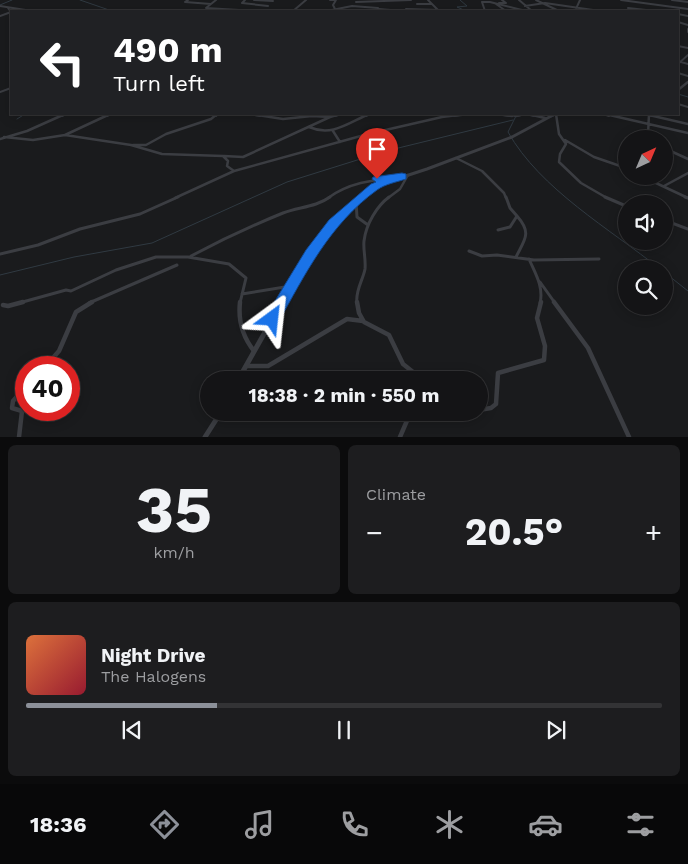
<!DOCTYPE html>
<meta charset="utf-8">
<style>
body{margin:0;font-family:"Work Sans",sans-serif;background:#1d1d1f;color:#f1f3f6;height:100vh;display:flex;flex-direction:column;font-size:19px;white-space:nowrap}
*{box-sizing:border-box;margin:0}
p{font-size:16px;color:#9d9ea1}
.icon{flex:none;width:28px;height:28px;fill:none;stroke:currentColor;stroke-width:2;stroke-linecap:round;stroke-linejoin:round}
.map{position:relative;height:437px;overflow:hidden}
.panel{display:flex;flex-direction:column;gap:8px;padding:8px;background:#0b0b0c;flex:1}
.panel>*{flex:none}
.top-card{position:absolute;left:10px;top:10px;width:669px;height:105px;border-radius:0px;box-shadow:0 2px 12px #0003,0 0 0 1px #333335;background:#202124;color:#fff;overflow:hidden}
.needle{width:32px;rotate:44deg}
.buttons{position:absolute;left:618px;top:130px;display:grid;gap:10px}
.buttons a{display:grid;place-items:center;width:55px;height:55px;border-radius:50%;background:#141416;box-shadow:0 2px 12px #0003,0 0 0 1px #333335;font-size:25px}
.speed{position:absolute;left:15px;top:356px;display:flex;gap:10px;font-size:25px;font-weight:700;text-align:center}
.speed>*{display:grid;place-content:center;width:65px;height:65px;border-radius:50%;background:#141416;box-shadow:0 2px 12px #0003,0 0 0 1px #333335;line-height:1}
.speed .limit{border:8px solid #d22;background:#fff;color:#111}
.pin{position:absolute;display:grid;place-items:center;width:42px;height:42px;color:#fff;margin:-51px -21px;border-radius:50% 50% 50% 0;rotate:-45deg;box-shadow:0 0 5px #0007}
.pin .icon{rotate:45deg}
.me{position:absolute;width:55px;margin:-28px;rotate:30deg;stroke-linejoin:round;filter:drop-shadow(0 0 4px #0008)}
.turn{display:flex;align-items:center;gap:18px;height:105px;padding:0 20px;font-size:22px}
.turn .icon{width:65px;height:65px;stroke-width:2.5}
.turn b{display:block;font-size:35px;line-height:42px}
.big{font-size:38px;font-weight:700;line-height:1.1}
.panel .widget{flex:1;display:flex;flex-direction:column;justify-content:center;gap:8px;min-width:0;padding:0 18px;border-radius:8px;background:#1d1d1f}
.panel .dial{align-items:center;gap:0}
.dial b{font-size:65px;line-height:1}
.song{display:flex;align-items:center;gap:15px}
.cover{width:60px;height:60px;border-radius:8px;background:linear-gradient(135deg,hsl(20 70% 55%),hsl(350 70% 35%))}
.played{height:5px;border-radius:2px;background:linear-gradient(90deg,#8c9099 30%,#333335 30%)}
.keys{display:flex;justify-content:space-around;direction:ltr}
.heat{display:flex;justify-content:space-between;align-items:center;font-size:28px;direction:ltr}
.panel .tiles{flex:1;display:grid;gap:8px;grid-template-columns:1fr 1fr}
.widget:last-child{grid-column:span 2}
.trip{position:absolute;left:200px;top:371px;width:288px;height:50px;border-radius:25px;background:#141416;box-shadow:0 2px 12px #0003,0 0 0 1px #333335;font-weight:700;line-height:50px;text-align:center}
.dock{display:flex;height:80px;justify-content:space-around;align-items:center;background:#080809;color:#9d9ea1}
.dock .icon{width:35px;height:35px}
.dock .on{color:#8c9099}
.dock b{font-size:22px;color:#f1f3f6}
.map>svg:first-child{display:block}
</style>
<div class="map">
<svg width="688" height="437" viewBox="0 0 688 437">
<rect width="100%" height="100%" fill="#1a1b1d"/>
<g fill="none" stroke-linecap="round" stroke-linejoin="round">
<path stroke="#303a42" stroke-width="1" d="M80 0 112 11
M460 0 467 6 457 7 466 11
M0 5 12 0
M678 94 688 97
M517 114 508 132C540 189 610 229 660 269
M17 119 25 114
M664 272 688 291
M0 275 74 257 152 243 287 182 386 151 513 120"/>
<path stroke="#3b3d42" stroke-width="2" d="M188 0 185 2 211 4
M216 0 206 8 258 11
M245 0 242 3 268 6
M254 0 273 1
M330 0H336
M428 0 438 10
M519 0 532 11
M536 0 559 11
M621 0 688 9
M672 0 688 2
M356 2 411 0
M499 3H506L502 0
M417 4H431
M496 4 506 11
M0 6 32 11
M525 6 545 3 600 11
M628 8 655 11
M335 9 333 5 336 0
M379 9 402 11
M406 9 438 10
M293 11 306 0
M327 11 352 6 378 8
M350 11H358
M485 11 482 2H490L526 11
M575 11 580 0
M678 14 688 16
M0 16 11 12 8 8
M678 22 688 25
M688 29V32
M678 46 688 48
M681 62 688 64
M678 64 688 55
M678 73 688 76
M0 92 11 88
M678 104 688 107
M248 114 260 116
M354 114H366
M494 114 510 116
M510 114 515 116
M603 114 609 116
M649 115 652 116
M62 116 66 114
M107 116 111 114
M216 116 218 114
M335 116 342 114
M366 116 370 114
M454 116 471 114
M517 116 526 114 534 116"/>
<path stroke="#3b3d42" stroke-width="2.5" d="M251 114 283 119 312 116 330 117
M498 114 512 116
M511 114 516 116 524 114
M528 114 545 118
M556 114 559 134 566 144 560 154 559 162 581 183 607 198
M605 114 688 133
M649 114 648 135 653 139
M649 115 688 124
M309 127C332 137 348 123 369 114
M333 131 340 142
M65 135 110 114
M4 137 33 140 65 135 131 145 162 154 223 156 228 161 227 166 234 171
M0 139 27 131 65 114
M636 139 648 135
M565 140 594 157 626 168
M133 145H146L166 134 211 119 217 114
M664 148 688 159
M224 156 243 157 330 117 340 114
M456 158 482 171 504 193 506 198
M641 176 688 198
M664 186 688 173
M175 198 234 171 368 134 442 117 466 114
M328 198C350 182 374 180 400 177
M388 198 400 189 408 175"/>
<path stroke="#3b3d42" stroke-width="3" d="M506 197 510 208 517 216
M605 197 626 206
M685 197 688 198
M356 201 357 217 368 225
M664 220 688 229
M498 230 510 227 517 216C532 233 525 239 516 257
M469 251 482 256 497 255 534 260 599 259
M0 254 38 245 80 229 140 214 178 197
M191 256C221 240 251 226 283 213 299 207 316 207 330 197
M529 259C535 273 544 287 540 303
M540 282 555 303
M242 294 291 286
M19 303 66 290 71 291 116 270 156 257H188L229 264 246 278 240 303
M89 303 177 265
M357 303C355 291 363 280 365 269 366 259 363 250 364 241 366 224 377 206 389 197"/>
<path stroke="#3b3d42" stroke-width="4.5" d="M240 302C238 320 242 336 254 351
M357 302 359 313 364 322 389 335 403 364 423 380
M554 302 588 348 629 437
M3 305 8 306 23 302
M246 366H268L347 319 363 321
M44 368 59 351 76 312 92 302
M479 410 491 408 496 404 498 373 544 360 545 346 537 318 541 302
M19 437 22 411 12 408 13 401 26 386
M400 437 409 416 420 412"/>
<path stroke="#3b3d42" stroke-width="2.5" d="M678 90 688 82
M551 116 556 114"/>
<path stroke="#3b3d42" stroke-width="3" d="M360 198 375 186 427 169 512 137 555 114"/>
<path stroke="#3b3d42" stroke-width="4" d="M282 303C304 264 325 225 361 197"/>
<path stroke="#3b3d42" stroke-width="5" d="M238 380 282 302
M205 437 221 412"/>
</g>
<path fill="#1a73e8" stroke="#114b97" d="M402 173 406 174V179C397 182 385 184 377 190 330 224 305 274 278 323L272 325 267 323 265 319 267 314 306 250 329 220 371 184 376 182 372 179 373 177Z"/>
</svg>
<div class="buttons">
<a><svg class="needle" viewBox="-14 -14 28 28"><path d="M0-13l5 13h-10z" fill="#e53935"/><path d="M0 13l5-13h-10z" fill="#9d9ea1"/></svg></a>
<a><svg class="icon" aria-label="sound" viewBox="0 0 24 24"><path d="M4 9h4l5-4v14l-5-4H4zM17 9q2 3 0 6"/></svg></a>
<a><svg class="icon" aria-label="search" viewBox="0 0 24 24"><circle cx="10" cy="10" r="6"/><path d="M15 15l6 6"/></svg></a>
</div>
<div class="speed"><div class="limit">40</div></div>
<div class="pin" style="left:377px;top:179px;background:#d93025"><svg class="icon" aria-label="arrive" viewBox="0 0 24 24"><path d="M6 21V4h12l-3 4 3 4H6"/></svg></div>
<svg class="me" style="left:272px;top:319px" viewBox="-20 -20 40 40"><path d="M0-17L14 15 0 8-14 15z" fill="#1a73e8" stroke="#fff" stroke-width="4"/></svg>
<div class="trip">18:38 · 2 min · 550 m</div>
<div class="top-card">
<div class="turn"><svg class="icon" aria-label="left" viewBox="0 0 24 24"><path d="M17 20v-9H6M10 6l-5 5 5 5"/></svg><div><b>490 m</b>Turn left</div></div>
</div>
</div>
<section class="panel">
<div class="tiles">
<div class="widget dial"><b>35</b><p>km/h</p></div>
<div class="widget"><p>Climate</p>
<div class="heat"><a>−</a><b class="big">20.5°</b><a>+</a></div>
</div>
<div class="widget">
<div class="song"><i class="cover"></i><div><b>Night Drive</b><p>The Halogens</p></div></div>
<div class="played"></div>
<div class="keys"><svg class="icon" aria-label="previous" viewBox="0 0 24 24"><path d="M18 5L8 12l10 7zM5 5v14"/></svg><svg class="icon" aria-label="pause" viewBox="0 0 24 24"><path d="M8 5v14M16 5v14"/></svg><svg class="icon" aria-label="next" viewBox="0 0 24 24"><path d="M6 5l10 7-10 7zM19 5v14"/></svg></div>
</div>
</div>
</section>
<nav class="dock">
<b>18:36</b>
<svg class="icon on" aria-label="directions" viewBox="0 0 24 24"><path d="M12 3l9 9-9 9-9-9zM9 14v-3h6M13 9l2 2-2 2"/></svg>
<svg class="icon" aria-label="music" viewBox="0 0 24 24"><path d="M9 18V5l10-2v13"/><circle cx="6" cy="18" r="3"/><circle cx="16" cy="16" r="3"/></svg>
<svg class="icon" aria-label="phone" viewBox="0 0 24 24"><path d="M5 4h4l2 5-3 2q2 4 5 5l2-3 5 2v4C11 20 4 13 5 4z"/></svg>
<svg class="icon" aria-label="climate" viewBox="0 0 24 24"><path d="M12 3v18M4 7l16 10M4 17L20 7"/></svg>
<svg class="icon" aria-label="car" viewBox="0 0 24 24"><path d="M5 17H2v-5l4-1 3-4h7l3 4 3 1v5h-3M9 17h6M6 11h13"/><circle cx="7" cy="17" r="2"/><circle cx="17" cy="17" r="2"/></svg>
<svg class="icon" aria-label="filters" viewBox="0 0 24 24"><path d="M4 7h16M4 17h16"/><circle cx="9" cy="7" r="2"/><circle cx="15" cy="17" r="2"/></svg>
</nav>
